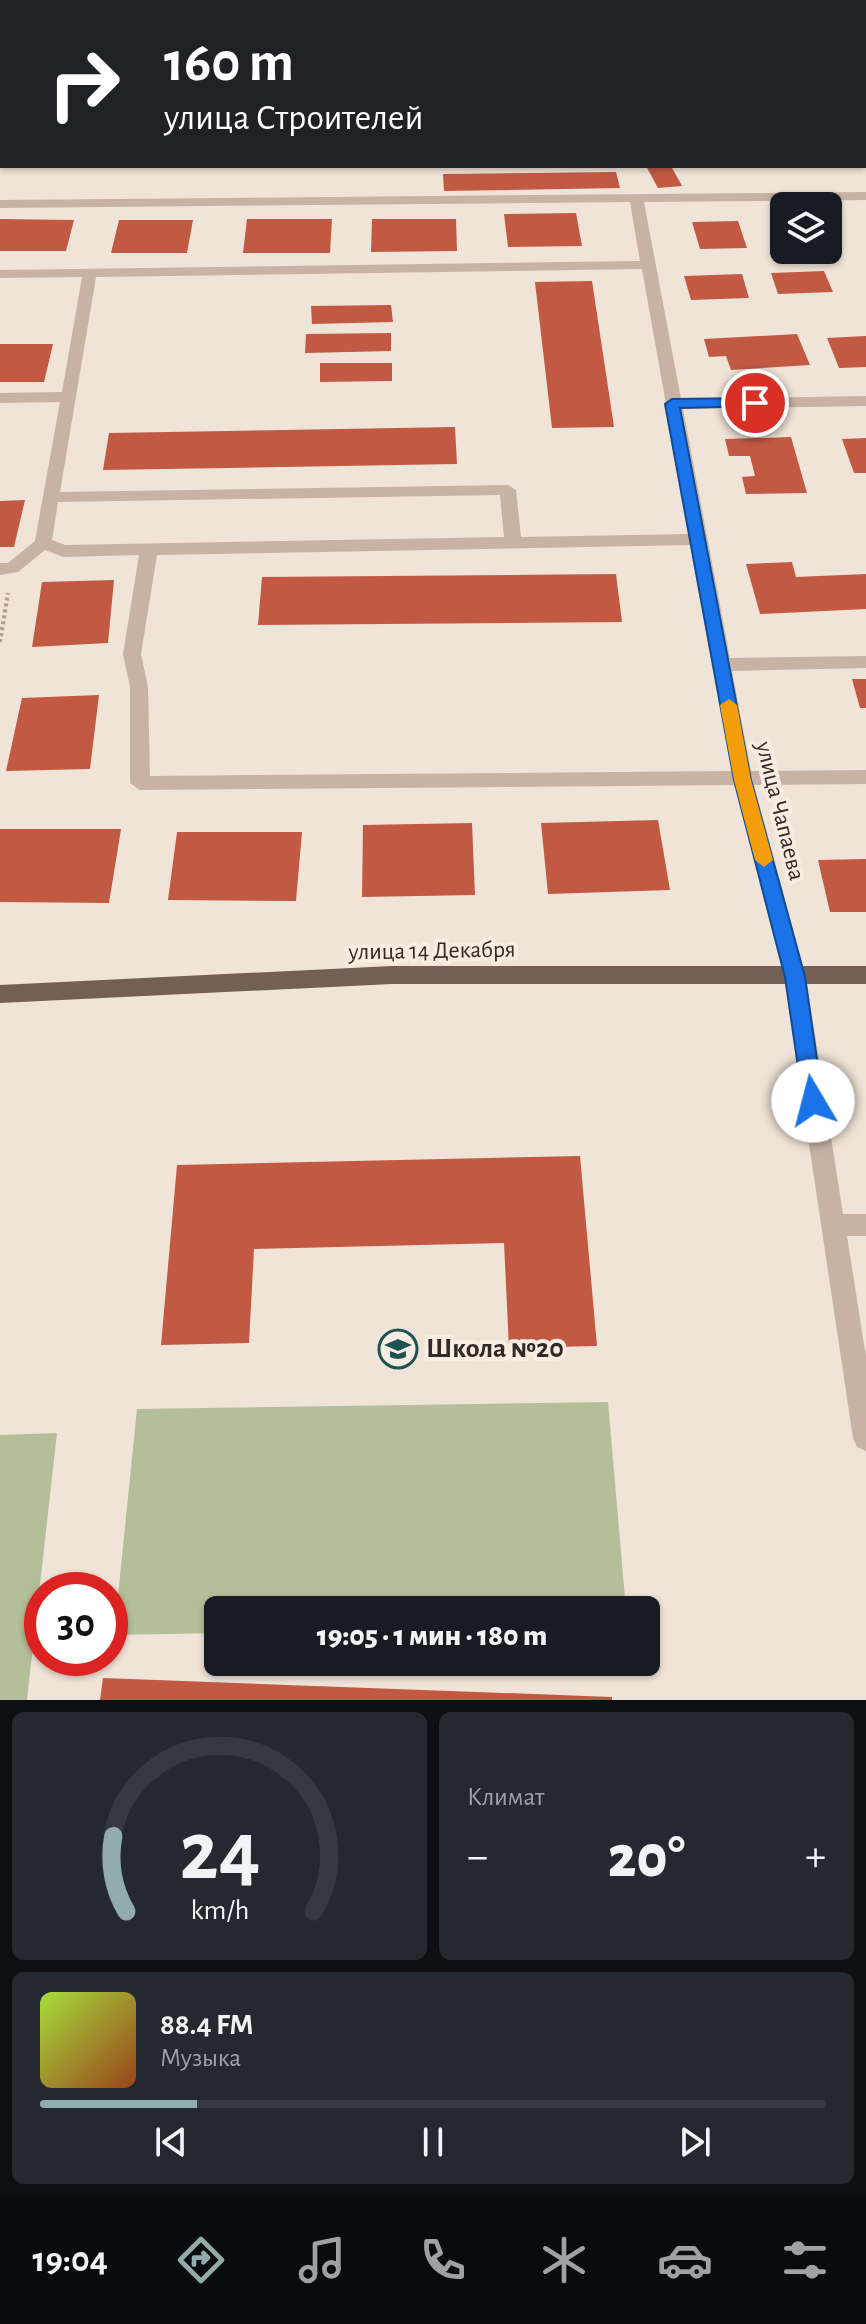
<!DOCTYPE html>
<html lang="ru">
<meta charset="utf-8">
<style>
body{margin:0;font-family:"Alegreya Sans",sans-serif;background:#242831;color:#f1f3f6;height:100vh;display:flex;flex-direction:column;font-size:30px;white-space:nowrap}
*{box-sizing:border-box;margin:0}
p{font-size:26px;color:#9ea1a6}
.icon{flex:none;width:44px;height:44px;fill:none;stroke:currentColor;stroke-width:2;stroke-linecap:round;stroke-linejoin:round}
.map{position:relative;height:1700px;overflow:hidden}
.panel{display:flex;flex-direction:column;gap:12px;padding:12px;background:#0d0f14;flex:1}
.panel>*{flex:none}
.hud{position:absolute;left:0px;top:0px;width:866px;height:168px;box-shadow:0 2px 6px #0004;background:#202124;color:#fff;overflow:hidden}
.tools{position:absolute;left:770px;top:192px;display:grid;gap:16px}
.tools a{display:grid;place-items:center;width:72px;height:72px;border-radius:12px;background:#171b24;box-shadow:0 2px 6px #0004;font-size:40px}
.speed{position:absolute;left:24px;top:1572px;display:flex;gap:16px;font-size:40px;font-weight:700;text-align:center}
.speed>*{display:grid;place-content:center;width:104px;height:104px;border-radius:50%;background:#171b24;box-shadow:0 2px 6px #0004;line-height:1}
.speed .limit{border:12px solid #d22;background:#fff;color:#111}
.pin{position:absolute;display:grid;place-items:center;width:68px;height:68px;color:#fff;margin:-34px;border:4px solid #fff;border-radius:50%;box-shadow:0 2px 8px #0007}
.me{position:absolute;width:88px;margin:-44px;rotate:352deg;stroke-linejoin:round;filter:drop-shadow(0 0 6px #0008)}
.turn{display:flex;align-items:center;gap:28px;height:168px;padding:0 32px;font-size:36px}
.turn .icon{width:104px;height:104px;stroke-width:2.5}
.turn b{display:block;font-size:56px;line-height:68px}
.big{font-size:60px;font-weight:800;line-height:1.1}
.panel .widget{flex:1;display:flex;flex-direction:column;justify-content:center;gap:12px;min-width:0;padding:0 28px;border-radius:12px;background:#242831}
.panel .dial{align-items:center;gap:0}
.dial svg{height:208px;overflow:visible;fill:none;stroke:#363941;stroke-width:7;stroke-linecap:round;text-anchor:middle}
.dial text{fill:#f1f3f6;stroke:none}
.song{display:flex;align-items:center;gap:24px}
.cover{width:96px;height:96px;border-radius:12px;background:linear-gradient(135deg,hsl(80 70% 55%),hsl(20 70% 35%))}
.played{height:8px;border-radius:4px;background:linear-gradient(90deg,#92abac 20%,#363941 20%)}
.keys{display:flex;justify-content:space-around;direction:ltr}
.heat{display:flex;justify-content:space-between;align-items:center;font-size:44px;direction:ltr}
.panel .tiles{flex:1;display:grid;gap:12px;grid-template-columns:1fr 1fr}
.widget:last-child{grid-column:span 2}
.trip{position:absolute;left:204px;top:1596px;width:456px;height:80px;border-radius:12px;background:#171b24;box-shadow:0 2px 6px #0004;font-weight:800;line-height:80px;text-align:center}
.tab-bar{display:flex;height:128px;justify-content:space-around;align-items:center;background:#090b0e;color:#9ea1a6}
.tab-bar .icon{width:56px;height:56px}
.tab-bar .current{color:#92abac}
.tab-bar b{font-size:36px;color:#f1f3f6}
.map>svg:first-child{display:block}
</style>
<div class="map">
<svg width="866" height="1700" viewBox="0 0 866 1700">
<rect width="100%" height="100%" fill="#f0e3d7"/>
<path fill="#b4be98" d="M608 1402 626 1610H218V1633L114 1635 137 1409Z
M57 1433 27 1700H0V1435Z"/>
<path fill="#c25943" d="M646 166H671L682 186 658 188Z
M616 172 620 188 444 191 443 174Z
M576 213 582 246 508 247 504 214Z
M0 219 74 220 66 251H0Z
M247 219H332L330 253H243Z
M372 219H456L457 251 371 252Z
M119 220H193L187 253H111Z
M738 221 747 248 700 249 692 222Z
M784 221V251L773 222Z
M824 271 833 292 778 294 771 273Z
M742 274 749 298 691 300 684 276Z
M592 281 614 427 552 428 535 282Z
M391 305 393 322 312 324 311 306Z
M391 333V351L305 353 306 334Z
M797 334 810 365 731 370 726 356 709 357 704 339Z
M866 336V367L839 368 827 338Z
M0 344H53L44 382H0Z
M320 363H392V381L320 382Z
M455 427 457 464 103 470 109 433Z
M791 437 807 493 746 494 742 477 755 476 750 456H729L725 439Z
M866 438V473H854L842 439Z
M25 500 14 547H0V501Z
M792 562 796 577 866 574V609L760 614 746 564Z
M616 574 622 622 258 625 262 577Z
M114 580 108 643 32 647 42 582Z
M852 679H866V708H860Z
M99 695 90 769 6 771 22 698Z
M658 820 670 890 548 894 541 823Z
M472 823 475 895 362 897 363 825Z
M0 829H121L109 903 0 902Z
M177 832H302L296 901 168 900Z
M866 859V912H830L818 860Z
M580 1156 597 1346 509 1348 504 1243 254 1249 249 1343 161 1345 177 1165Z
M103 1678 612 1697V1700H100Z"/>
<g fill="none" stroke-linecap="round" stroke-linejoin="round">
<path stroke="#b39c8e" stroke-width="4" stroke-dasharray="3 3" stroke-linecap="butt" d="M0 642 8 593"/>
<path fill="#c7b2a4" fill-rule="evenodd" d="M866 192V200L644 202 681 399 866 396V406L683 409 730 658 866 656V668L732 671 751 771 866 770V784L754 785 806 977 843 1214H866V1236H847L866 1357V1451L857 1447 853 1438 784 977 735 785 140 790 130 783V687L123 654 139 555 63 557 45 550 18 572 0 575V563H8L35 541 60 402 0 403V393L62 392 82 277 0 278V270L640 261 630 202 0 208V200ZM642 269 689 534 521 537 516 490 508 485 60 492 96 277ZM500 495 504 537 65 545 52 540 58 502ZM691 545 732 771 150 776 148 687 141 654 157 555Z"/>
<path fill="#745f57" fill-rule="evenodd" d="M392 966H866V984H392L0 1003V985Z"/>
</g>
<path fill="#1a73e8" stroke="#114b97" stroke-width="2" d="M755 398 762 403 760 406 680 408 751 780 805 977 823 1101 820 1107 813 1110 806 1107 803 1101 785 977 734 780 665 404 672 399Z"/>
<path fill="#f59e0b" d="M729 699 737 705 751 780 773 860 764 867 755 860 734 780 720 705Z"/>
<defs>
<symbol id="school-ring" viewBox="-11 -11 22 22"><circle r="9.5" fill="#f8ede3" stroke="#1d5352" stroke-width="1.5"/><path d="M0-5L7-2L0 1L-7-2ZM-4 1L0 2.5L4 1V4Q0 6-4 4Z" fill="#1d5352"/></symbol>
</defs>
<g fill-rule="evenodd">
<use href="#school-ring" x="376" y="1327" width="44" height="44"/>
</g>
<g text-anchor="middle" dominant-baseline="central" stroke-width="8" stroke-linejoin="round" paint-order="stroke">
<g font-size="24" fill="#332925" stroke="#f8ede3">
<text transform="translate(780 811) rotate(76)">улица Чапаева</text>
<text transform="translate(432 951) rotate(-1)">улица 14 Декабря</text>
</g>
<g font-size="28" font-weight="bold" fill="#332925" stroke="#f8ede3" text-anchor="start">
<text x="426" y="1349">Школа №20</text>
</g>
</g>
</svg>
<div class="tools">
<a><svg class="icon" aria-label="layers" viewBox="0 0 24 24"><path d="M12 4l9 5-9 5-9-5zM3 14l9 5 9-5"/></svg></a>
</div>
<div class="speed"><div class="limit">30</div></div>
<div class="pin" style="left:755px;top:403px;background:#d93025"><svg class="icon" aria-label="arrive" viewBox="0 0 24 24"><path d="M6 21V4h12l-3 4 3 4H6"/></svg></div>
<svg class="me" style="left:813px;top:1101px" viewBox="-20 -20 40 40"><circle r="19" fill="#fff"/><path d="M0-13L10 11 0 6-10 11z" fill="#1a73e8"/></svg>
<div class="trip">19:05 · 1 мин · 180 m</div>
<div class="hud">
<div class="turn"><svg class="icon" aria-label="right" viewBox="0 0 24 24"><path d="M7 20v-9h11M14 6l5 5-5 5"/></svg><div><b>160 m</b>улица Строителей</div></div>
</div>
</div>
<section class="panel">
<div class="tiles">
<div class="widget dial"><svg viewBox="0 0 100 80">
<path d="M14 69A42 42 0 1 1 86 69"/>
<path d="M14 69A42 42 0 0 1 9 40" stroke="#92abac"/>
<text x="50" y="56" font-size="32" font-weight="700">24</text>
<text x="50" y="72" font-size="11">km/h</text>
</svg></div>
<div class="widget"><p>Климат</p>
<div class="heat"><a>−</a><b class="big">20°</b><a>+</a></div>
</div>
<div class="widget">
<div class="song"><i class="cover"></i><div><b>88.4 FM</b><p>Музыка</p></div></div>
<div class="played"></div>
<div class="keys"><svg class="icon" aria-label="previous" viewBox="0 0 24 24"><path d="M18 5L8 12l10 7zM5 5v14"/></svg><svg class="icon" aria-label="pause" viewBox="0 0 24 24"><path d="M8 5v14M16 5v14"/></svg><svg class="icon" aria-label="next" viewBox="0 0 24 24"><path d="M6 5l10 7-10 7zM19 5v14"/></svg></div>
</div>
</div>
</section>
<nav class="tab-bar">
<b>19:04</b>
<svg class="icon current" aria-label="directions" viewBox="0 0 24 24"><path d="M12 3l9 9-9 9-9-9zM9 14v-3h6M13 9l2 2-2 2"/></svg>
<svg class="icon" aria-label="music" viewBox="0 0 24 24"><path d="M9 18V5l10-2v13"/><circle cx="6" cy="18" r="3"/><circle cx="16" cy="16" r="3"/></svg>
<svg class="icon" aria-label="phone" viewBox="0 0 24 24"><path d="M5 4h4l2 5-3 2q2 4 5 5l2-3 5 2v4C11 20 4 13 5 4z"/></svg>
<svg class="icon" aria-label="climate" viewBox="0 0 24 24"><path d="M12 3v18M4 7l16 10M4 17L20 7"/></svg>
<svg class="icon" aria-label="car" viewBox="0 0 24 24"><path d="M5 17H2v-5l4-1 3-4h7l3 4 3 1v5h-3M9 17h6M6 11h13"/><circle cx="7" cy="17" r="2"/><circle cx="17" cy="17" r="2"/></svg>
<svg class="icon" aria-label="filters" viewBox="0 0 24 24"><path d="M4 7h16M4 17h16"/><circle cx="9" cy="7" r="2"/><circle cx="15" cy="17" r="2"/></svg>
</nav>
